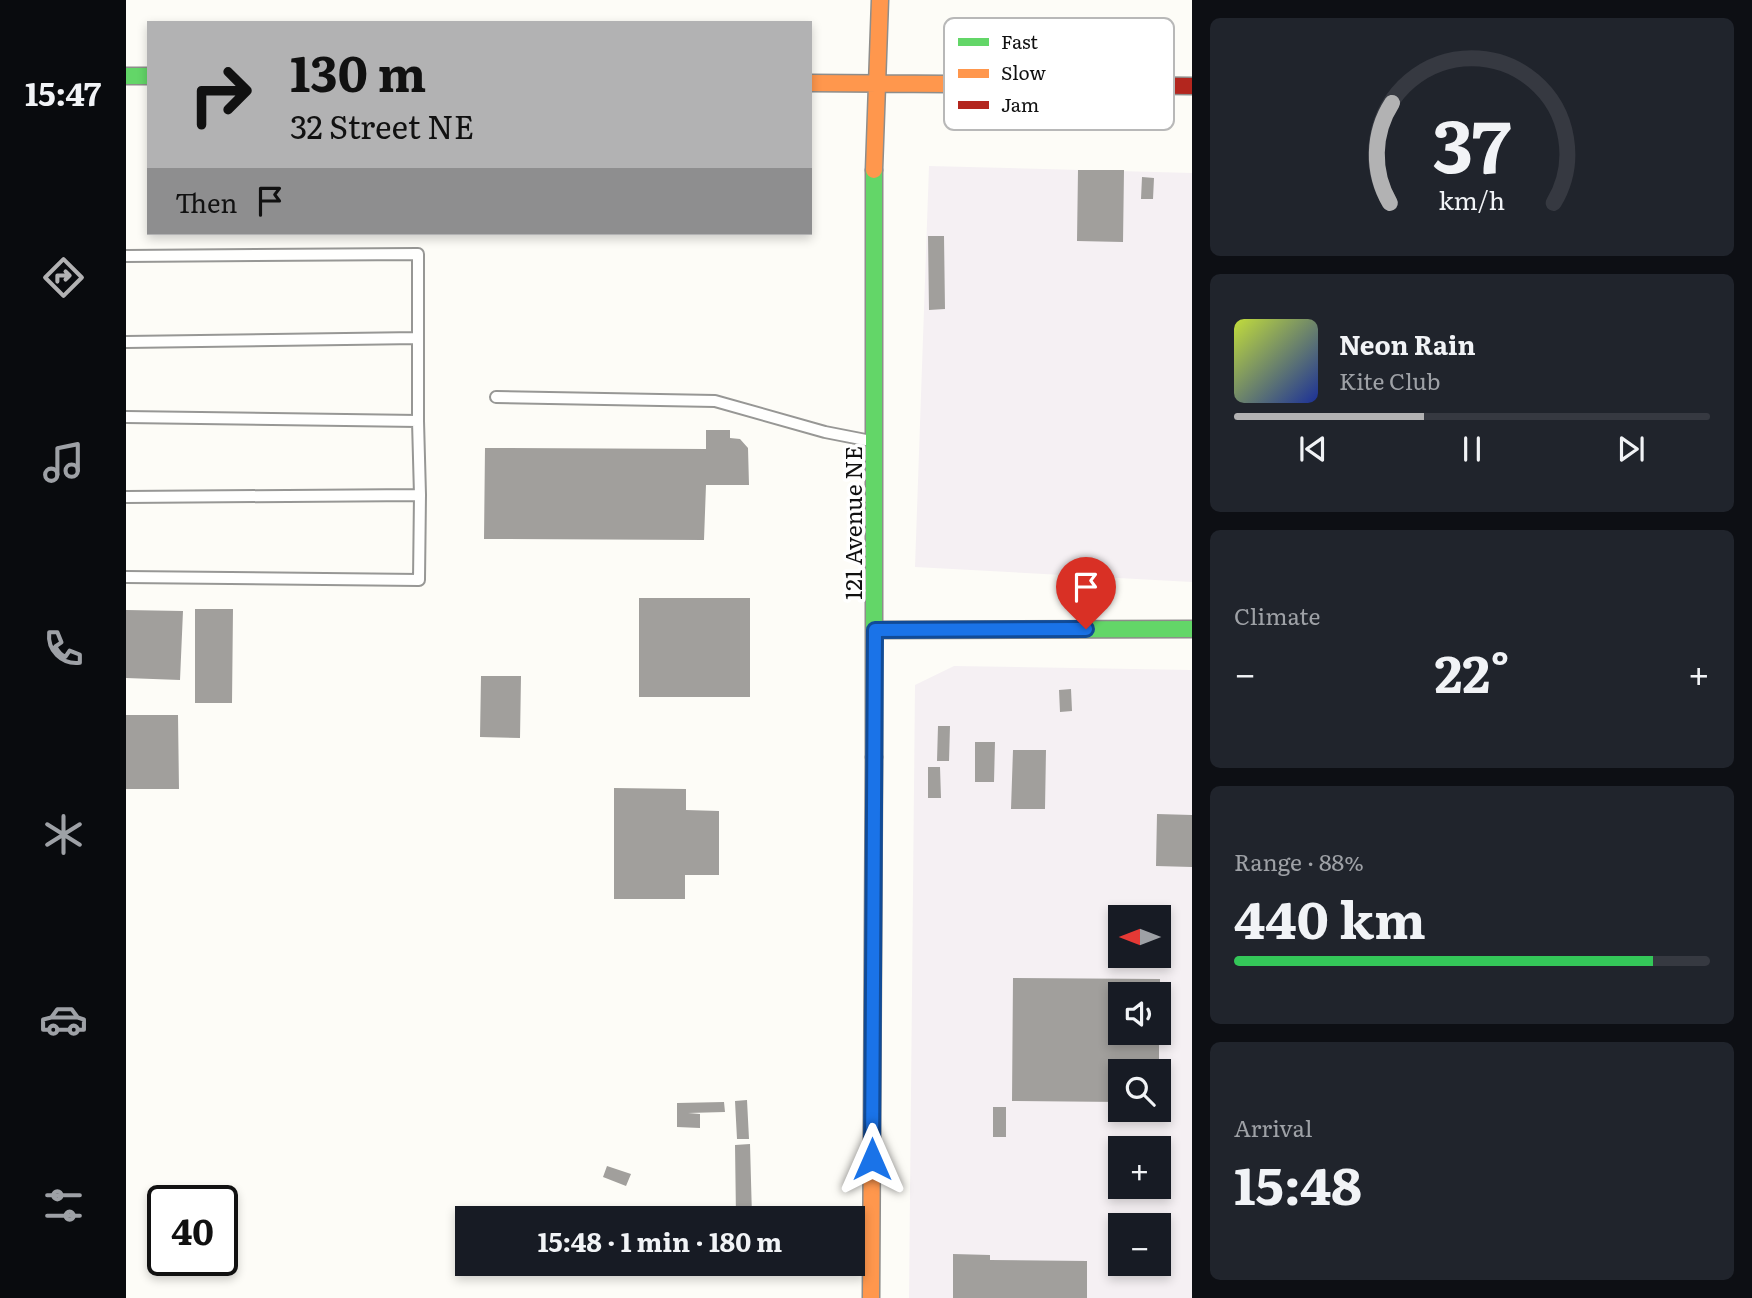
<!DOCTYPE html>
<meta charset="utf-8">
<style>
body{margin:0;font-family:Literata,serif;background:#20242c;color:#f1f3f6;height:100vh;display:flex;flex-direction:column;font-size:26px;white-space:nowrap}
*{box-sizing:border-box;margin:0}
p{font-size:23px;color:#9ea1a6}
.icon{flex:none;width:38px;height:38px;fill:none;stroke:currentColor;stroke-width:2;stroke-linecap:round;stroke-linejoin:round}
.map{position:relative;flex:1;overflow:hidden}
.sheet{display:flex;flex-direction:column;gap:18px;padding:18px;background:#0d0f14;width:560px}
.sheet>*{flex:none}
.banner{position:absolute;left:21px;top:21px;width:665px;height:214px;border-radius:0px;box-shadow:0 4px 10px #0003;background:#b2b2b3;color:#111;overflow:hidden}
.needle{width:46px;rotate:270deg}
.controls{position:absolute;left:982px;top:905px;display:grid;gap:14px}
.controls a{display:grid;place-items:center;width:63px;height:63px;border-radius:0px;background:#171b24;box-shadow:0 4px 10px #0003;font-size:35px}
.speed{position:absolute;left:21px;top:1185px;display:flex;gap:14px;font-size:35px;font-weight:700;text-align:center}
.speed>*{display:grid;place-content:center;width:91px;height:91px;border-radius:50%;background:#171b24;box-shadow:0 4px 10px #0003;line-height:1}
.speed .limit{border:4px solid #111;border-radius:10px;background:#fff;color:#111}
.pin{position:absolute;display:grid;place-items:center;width:60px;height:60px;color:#fff;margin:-72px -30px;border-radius:50% 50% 50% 0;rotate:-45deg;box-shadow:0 0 7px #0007}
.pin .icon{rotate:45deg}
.me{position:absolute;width:77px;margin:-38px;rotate:0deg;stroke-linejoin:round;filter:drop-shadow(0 0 5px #0008)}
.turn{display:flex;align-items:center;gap:24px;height:147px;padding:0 28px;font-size:32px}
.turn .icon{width:91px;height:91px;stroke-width:2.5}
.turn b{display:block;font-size:49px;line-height:60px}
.then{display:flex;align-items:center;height:66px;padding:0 28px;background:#0003;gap:14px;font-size:26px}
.big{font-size:52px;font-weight:700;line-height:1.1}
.sheet .tile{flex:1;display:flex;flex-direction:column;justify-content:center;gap:10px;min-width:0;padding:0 24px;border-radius:10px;background:#20242c}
.sheet .dial{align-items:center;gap:0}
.dial svg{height:182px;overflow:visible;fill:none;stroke:#363941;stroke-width:7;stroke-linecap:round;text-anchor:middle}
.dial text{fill:#f1f3f6;stroke:none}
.song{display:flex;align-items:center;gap:21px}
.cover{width:84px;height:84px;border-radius:10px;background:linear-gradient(135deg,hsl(70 70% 55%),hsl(230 70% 35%))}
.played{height:7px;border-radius:4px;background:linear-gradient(90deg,#b2b2b3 40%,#363941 40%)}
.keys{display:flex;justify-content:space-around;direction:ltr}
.heat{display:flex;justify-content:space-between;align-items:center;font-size:38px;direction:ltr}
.charge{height:10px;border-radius:5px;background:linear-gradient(90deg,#34c759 88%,#363941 0)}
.trip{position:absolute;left:329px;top:1206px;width:410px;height:70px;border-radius:0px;background:#171b24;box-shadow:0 4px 10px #0003;font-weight:700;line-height:70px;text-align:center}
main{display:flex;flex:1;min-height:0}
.menu{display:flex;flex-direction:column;width:126px;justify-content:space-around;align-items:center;background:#090b0e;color:#9ea1a6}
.menu .icon{width:49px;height:49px}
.menu .on{color:#b2b2b3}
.menu b{font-size:32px;color:#f1f3f6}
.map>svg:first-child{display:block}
</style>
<main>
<nav class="menu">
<b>15:47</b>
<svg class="icon on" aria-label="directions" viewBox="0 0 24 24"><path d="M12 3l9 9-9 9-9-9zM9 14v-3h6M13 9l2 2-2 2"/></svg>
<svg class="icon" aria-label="music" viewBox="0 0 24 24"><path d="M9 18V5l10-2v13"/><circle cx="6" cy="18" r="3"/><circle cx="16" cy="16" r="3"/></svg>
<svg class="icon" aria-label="phone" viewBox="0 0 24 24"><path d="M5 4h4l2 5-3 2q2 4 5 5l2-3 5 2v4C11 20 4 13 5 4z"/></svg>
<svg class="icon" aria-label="climate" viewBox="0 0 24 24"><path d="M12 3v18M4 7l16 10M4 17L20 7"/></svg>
<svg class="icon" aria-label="car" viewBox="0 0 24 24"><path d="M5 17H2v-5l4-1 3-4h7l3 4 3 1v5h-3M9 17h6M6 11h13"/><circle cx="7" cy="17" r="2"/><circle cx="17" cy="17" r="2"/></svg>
<svg class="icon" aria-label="filters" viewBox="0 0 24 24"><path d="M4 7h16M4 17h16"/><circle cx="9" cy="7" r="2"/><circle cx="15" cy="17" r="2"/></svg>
</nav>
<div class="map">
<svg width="1066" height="1298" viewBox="0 0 1066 1298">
<rect width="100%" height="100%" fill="#fdfcf7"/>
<path fill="#f5f0f3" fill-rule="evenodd" d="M803 166 1066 173V582L789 567Z
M828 666 1066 670V1298H783L789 685ZM994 917H1032V956H994ZM994 994H1032V1032H994ZM994 1071H1032V1110H994ZM994 1148H1032V1186H994ZM994 1225H1032V1264H994Z"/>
<path fill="#a19f9c" d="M952 170H998L997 242 951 241Z
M1016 177 1028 178 1027 199H1015Z
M802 236H818L819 309 803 310Z
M580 430H604V438L614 439 622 448 623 485H580L578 540 358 539 359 448 580 449Z
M513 598H624V697H513Z
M69 609H107L106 703H69Z
M0 610 57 611 54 680 0 678Z
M355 676H395L394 738 354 737Z
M945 689 946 711 934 712 933 690Z
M0 715H52L53 789H0Z
M812 726H824L823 761H811Z
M849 742H869L868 782H849Z
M887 750H920L919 809H885Z
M802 767H814L815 798H802Z
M488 788 560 789V810L593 811V875H559V899H488Z
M1031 814 1066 815V867L1030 866Z
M887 978 1034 979V994H994V1032H1033V1071H994V1102L886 1101Z
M621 1100 623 1139H611L609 1101Z
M598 1102 599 1112 562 1113 574 1114V1128L551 1127V1103Z
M867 1107H880V1137H867Z
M624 1144 626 1217H610L609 1145Z
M481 1166 505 1174 500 1186 477 1177Z
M827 1254 864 1255V1260L961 1261V1298H827Z"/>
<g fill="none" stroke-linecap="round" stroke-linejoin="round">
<defs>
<path id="lane" d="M0 256 292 254V421L0 417
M0 342 292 338
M370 397 589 401 699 432 745 441
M292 421 294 495
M0 497 294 495 293 580 0 577"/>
<path id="fast" d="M0 76H23
M748 170V757
M749 630 1066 629"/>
<path id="slow" d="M684 83 971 85
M748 170 754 0
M745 1298 748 757"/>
<path id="jam" d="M971 85 1066 86"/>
</defs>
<use href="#lane" stroke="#979795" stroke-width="14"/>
<use href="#fast" stroke="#8e8d8b" stroke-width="19"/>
<use href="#slow" stroke="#8e8d8b" stroke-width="19"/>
<use href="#jam" stroke="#8e8d8b" stroke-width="19"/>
<use href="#lane" stroke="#fffffe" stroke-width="10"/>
<use href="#fast" stroke="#63d668" stroke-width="16"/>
<use href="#slow" stroke="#ff974d" stroke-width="16"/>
<use href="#jam" stroke="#b3261e" stroke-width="16"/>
</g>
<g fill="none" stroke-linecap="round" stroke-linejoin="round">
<defs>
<path id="route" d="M746 1159 749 630 960 629"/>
</defs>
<use href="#route" stroke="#114b97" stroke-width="18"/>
<use href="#route" stroke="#1a73e8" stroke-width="12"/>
</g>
<g text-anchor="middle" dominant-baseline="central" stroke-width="7" stroke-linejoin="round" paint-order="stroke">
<g font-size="23" fill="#111" stroke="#fff">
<text transform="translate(726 523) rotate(-90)">121 Avenue NE</text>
</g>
</g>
<rect x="818" y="18" width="230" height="112" rx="10" fill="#fff" stroke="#b8b8b8" stroke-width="2"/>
<rect x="832" y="38" width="31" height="8" fill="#63d668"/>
<rect x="832" y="69" width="31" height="9" fill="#ff974d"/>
<rect x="832" y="101" width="31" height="8" fill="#b3261e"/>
<g font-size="19" fill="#111">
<text x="875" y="49">Fast</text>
<text x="875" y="80">Slow</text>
<text x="875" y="112">Jam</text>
</g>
</svg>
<div class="controls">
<a><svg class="needle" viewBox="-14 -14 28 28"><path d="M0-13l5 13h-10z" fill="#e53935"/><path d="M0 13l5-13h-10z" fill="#9ea1a6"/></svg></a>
<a><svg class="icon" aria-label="sound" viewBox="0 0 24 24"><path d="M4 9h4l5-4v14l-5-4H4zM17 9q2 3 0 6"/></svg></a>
<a><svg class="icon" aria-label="search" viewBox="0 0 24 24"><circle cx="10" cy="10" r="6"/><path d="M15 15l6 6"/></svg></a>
<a>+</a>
<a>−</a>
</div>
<div class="speed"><div class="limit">40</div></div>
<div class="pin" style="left:960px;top:629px;background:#d93025"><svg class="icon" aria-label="arrive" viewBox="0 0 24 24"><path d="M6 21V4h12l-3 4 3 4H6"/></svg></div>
<svg class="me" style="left:746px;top:1159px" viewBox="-20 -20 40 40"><path d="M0-17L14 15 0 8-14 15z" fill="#1a73e8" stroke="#fff" stroke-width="4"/></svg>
<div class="trip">15:48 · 1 min · 180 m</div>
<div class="banner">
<div class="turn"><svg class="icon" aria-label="right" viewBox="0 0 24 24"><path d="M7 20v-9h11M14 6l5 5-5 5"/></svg><div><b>130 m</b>32 Street NE</div></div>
<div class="then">Then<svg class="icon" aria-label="arrive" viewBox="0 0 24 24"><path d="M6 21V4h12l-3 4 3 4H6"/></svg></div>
</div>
</div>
<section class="sheet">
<div class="tile dial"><svg viewBox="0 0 100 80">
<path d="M14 69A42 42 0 1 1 86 69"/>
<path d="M14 69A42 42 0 0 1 15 25" stroke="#b2b2b3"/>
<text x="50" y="56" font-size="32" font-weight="700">37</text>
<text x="50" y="72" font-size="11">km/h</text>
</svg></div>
<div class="tile">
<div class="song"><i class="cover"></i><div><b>Neon Rain</b><p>Kite Club</p></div></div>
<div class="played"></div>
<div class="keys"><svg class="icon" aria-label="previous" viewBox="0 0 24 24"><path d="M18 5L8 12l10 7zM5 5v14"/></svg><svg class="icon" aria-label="pause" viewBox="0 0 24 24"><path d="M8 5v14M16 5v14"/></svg><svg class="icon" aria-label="next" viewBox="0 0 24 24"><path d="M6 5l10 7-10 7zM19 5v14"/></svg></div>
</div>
<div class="tile"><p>Climate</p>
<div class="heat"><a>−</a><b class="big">22°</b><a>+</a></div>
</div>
<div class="tile"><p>Range · 88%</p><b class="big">440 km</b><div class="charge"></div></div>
<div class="tile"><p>Arrival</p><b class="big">15:48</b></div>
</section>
</main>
